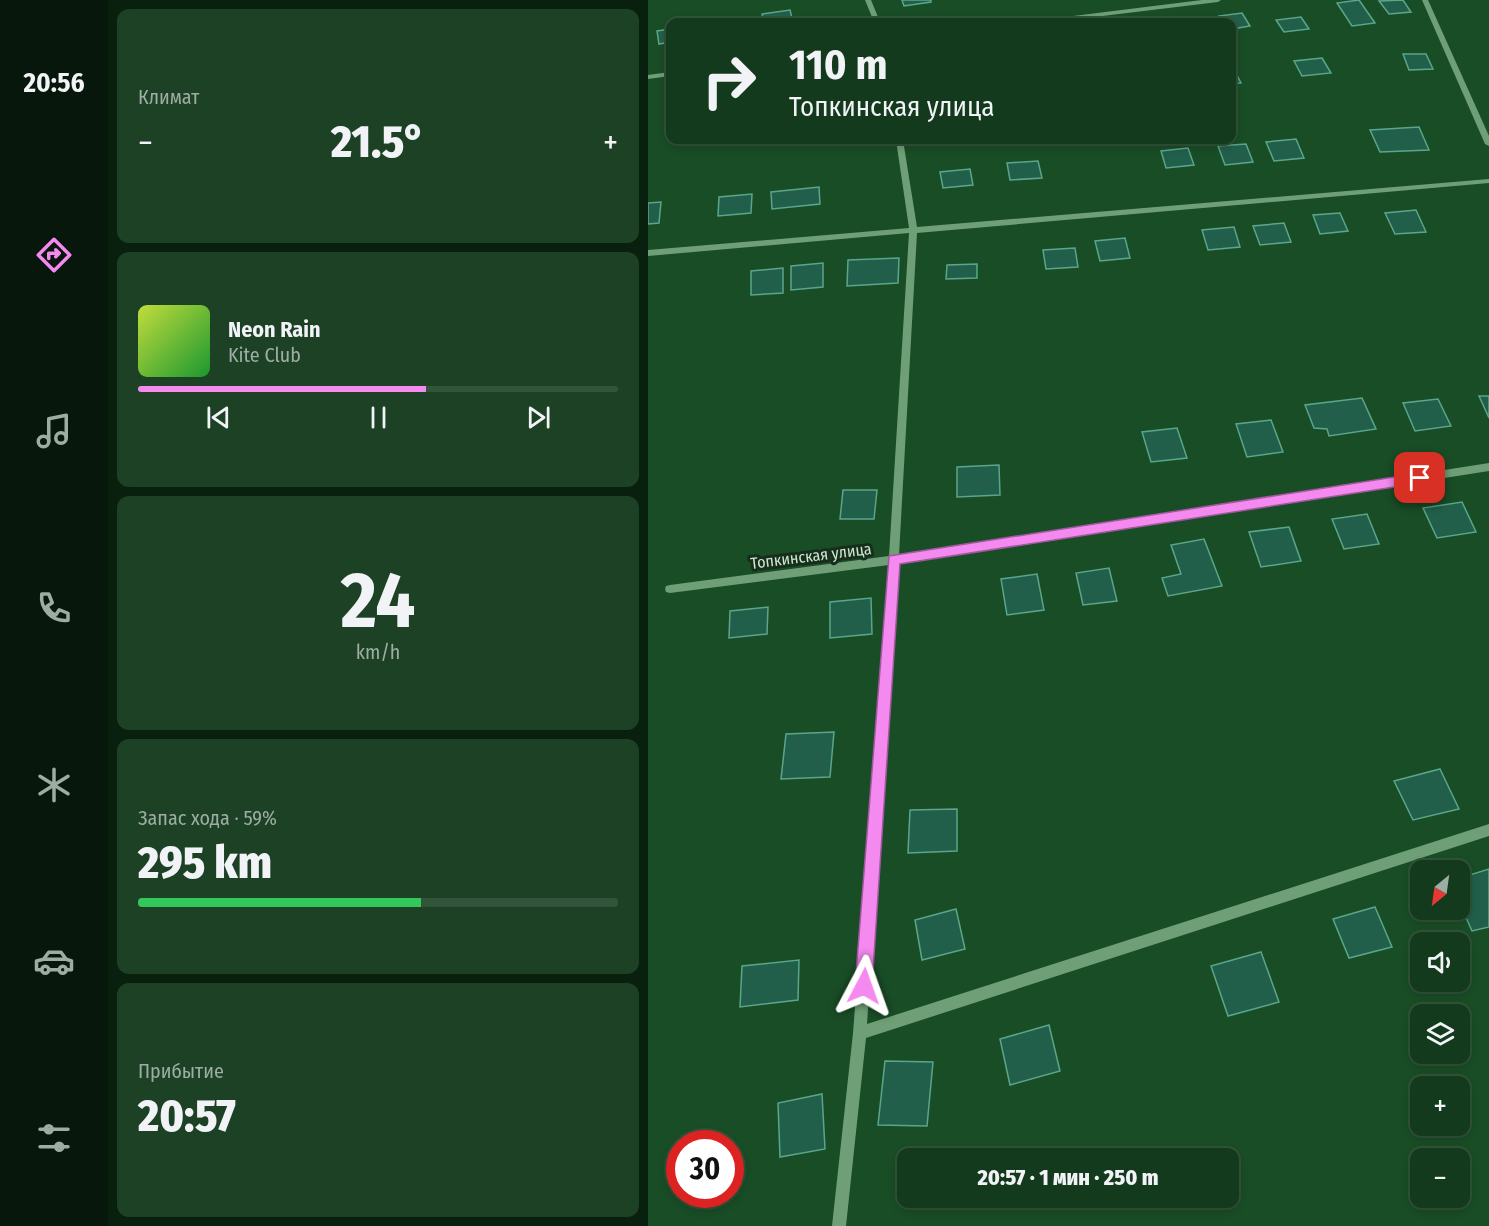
<!DOCTYPE html>
<html lang="ru">
<meta charset="utf-8">
<style>
body{margin:0;font-family:"Fira Sans Condensed",sans-serif;background:#1c4125;color:#f1f3f6;height:100vh;display:flex;flex-direction:column;font-size:22px;white-space:nowrap}
*{box-sizing:border-box;margin:0}
p{font-size:20px;color:#9dada3}
.icon{flex:none;width:33px;height:33px;fill:none;stroke:currentColor;stroke-width:2;stroke-linecap:round;stroke-linejoin:round}
.map{position:relative;flex:1;overflow:hidden}
.panel{display:flex;flex-direction:column;gap:9px;padding:9px;background:#0a200f;width:540px}
.panel>*{flex:none}
.guide{position:absolute;left:18px;top:18px;width:570px;height:126px;border-radius:12px;box-shadow:0 3px 9px #0003,0 0 0 2px #32543b;background:#133a1c;color:#f1f3f6;overflow:hidden}
.needle{width:39px;rotate:209deg}
.controls{position:absolute;left:762px;top:860px;display:grid;gap:12px}
.controls a{display:grid;place-items:center;width:60px;height:60px;border-radius:12px;background:#133a1c;box-shadow:0 3px 9px #0003,0 0 0 2px #32543b;font-size:30px}
.speed{position:absolute;left:18px;top:1130px;display:flex;gap:12px;font-size:30px;font-weight:700;text-align:center}
.speed>*{display:grid;place-content:center;width:78px;height:78px;border-radius:50%;background:#133a1c;box-shadow:0 3px 9px #0003,0 0 0 2px #32543b;line-height:1}
.speed .limit{border:9px solid #d22;background:#fff;color:#111}
.pin{position:absolute;display:grid;place-items:center;width:51px;height:51px;color:#fff;margin:-26px;border-radius:12px;box-shadow:0 3px 9px #0006}
.me{position:absolute;width:66px;margin:-33px;rotate:4deg;stroke-linejoin:round;filter:drop-shadow(0 0 4px #0008)}
.turn{display:flex;align-items:center;gap:21px;height:126px;padding:0 24px;font-size:27px}
.turn .icon{width:78px;height:78px;stroke-width:2.5}
.turn b{display:block;font-size:42px;line-height:51px}
.big{font-size:45px;font-weight:800;line-height:1.1}
.panel .card{flex:1;display:flex;flex-direction:column;justify-content:center;gap:9px;min-width:0;padding:0 21px;border-radius:12px;background:#1c4125}
.panel .dial{align-items:center;gap:0}
.dial b{font-size:78px;line-height:1}
.song{display:flex;align-items:center;gap:18px}
.cover{width:72px;height:72px;border-radius:9px;background:linear-gradient(135deg,hsl(70 70% 55%),hsl(130 70% 35%))}
.played{height:6px;border-radius:3px;background:linear-gradient(90deg,#f489f0 60%,#32543b 60%)}
.keys{display:flex;justify-content:space-around;direction:ltr}
.heat{display:flex;justify-content:space-between;align-items:center;font-size:33px;direction:ltr}
.charge{height:9px;border-radius:4px;background:linear-gradient(90deg,#34c759 59%,#32543b 0)}
.trip{position:absolute;left:249px;top:1148px;width:342px;height:60px;border-radius:12px;background:#133a1c;box-shadow:0 3px 9px #0003,0 0 0 2px #32543b;font-weight:800;line-height:60px;text-align:center}
main{display:flex;flex:1;min-height:0}
.tabs{display:flex;flex-direction:column;width:108px;justify-content:space-around;align-items:center;background:#08170b;color:#9dada3}
.tabs .icon{width:42px;height:42px}
.tabs .current{color:#f489f0}
.tabs b{font-size:27px;color:#f1f3f6}
.map>svg:first-child{display:block}
</style>
<main>
<nav class="tabs">
<b>20:56</b>
<svg class="icon current" aria-label="directions" viewBox="0 0 24 24"><path d="M12 3l9 9-9 9-9-9zM9 14v-3h6M13 9l2 2-2 2"/></svg>
<svg class="icon" aria-label="music" viewBox="0 0 24 24"><path d="M9 18V5l10-2v13"/><circle cx="6" cy="18" r="3"/><circle cx="16" cy="16" r="3"/></svg>
<svg class="icon" aria-label="phone" viewBox="0 0 24 24"><path d="M5 4h4l2 5-3 2q2 4 5 5l2-3 5 2v4C11 20 4 13 5 4z"/></svg>
<svg class="icon" aria-label="climate" viewBox="0 0 24 24"><path d="M12 3v18M4 7l16 10M4 17L20 7"/></svg>
<svg class="icon" aria-label="car" viewBox="0 0 24 24"><path d="M5 17H2v-5l4-1 3-4h7l3 4 3 1v5h-3M9 17h6M6 11h13"/><circle cx="7" cy="17" r="2"/><circle cx="17" cy="17" r="2"/></svg>
<svg class="icon" aria-label="filters" viewBox="0 0 24 24"><path d="M4 7h16M4 17h16"/><circle cx="9" cy="7" r="2"/><circle cx="15" cy="17" r="2"/></svg>
</nav>
<section class="panel">
<div class="card"><p>Климат</p>
<div class="heat"><a>−</a><b class="big">21.5°</b><a>+</a></div>
</div>
<div class="card">
<div class="song"><i class="cover"></i><div><b>Neon Rain</b><p>Kite Club</p></div></div>
<div class="played"></div>
<div class="keys"><svg class="icon" aria-label="previous" viewBox="0 0 24 24"><path d="M18 5L8 12l10 7zM5 5v14"/></svg><svg class="icon" aria-label="pause" viewBox="0 0 24 24"><path d="M8 5v14M16 5v14"/></svg><svg class="icon" aria-label="next" viewBox="0 0 24 24"><path d="M6 5l10 7-10 7zM19 5v14"/></svg></div>
</div>
<div class="card dial"><b>24</b><p>km/h</p></div>
<div class="card"><p>Запас хода · 59%</p><b class="big">295 km</b><div class="charge"></div></div>
<div class="card"><p>Прибытие</p><b class="big">20:57</b></div>
</section>
<div class="map">
<svg width="841" height="1226" viewBox="0 0 841 1226">
<rect width="100%" height="100%" fill="#194d26"/>
<path fill="#225f4b" stroke="#5aa68b" stroke-width="1.5" d="M254 0H283V2L256 6Z
M711 0 727 23 704 26 689 3Z
M755 0 763 12 741 14 731 1Z
M142 10 145 22H116L114 14Z
M594 13 602 26 584 29V22H575L571 16Z
M90 17 91 22H63V21Z
M653 17 661 29 636 32 628 20Z
M22 29V42L11 44 9 31Z
M755 54H778L785 69 761 70Z
M674 58 683 73 654 76 646 61Z
M584 66 593 83 584 84Z
M771 127 781 150 732 152 722 130Z
M648 139 656 158 626 161 618 142Z
M598 144 605 162 577 165 570 146Z
M540 148 546 165 518 168 513 151Z
M390 161 394 178 362 180 359 163Z
M322 169 325 185 295 188 292 172Z
M171 187 172 204 124 209 123 192Z
M104 194 103 213 70 216 71 197Z
M13 202 11 223 0 224V203Z
M768 210 778 232 747 234 737 213Z
M692 213 700 231 672 234 665 215Z
M636 223 643 242 612 245 605 226Z
M586 227 592 247 560 250 554 230Z
M477 238 482 258 452 261 447 241Z
M427 248 430 267 398 269 395 250Z
M251 258 250 283 199 286 200 260Z
M175 263V287L143 290V266Z
M329 264V278L298 279 299 265Z
M135 268V293L103 295V271Z
M831 396H841V418Z
M714 398 728 429 681 436 679 429 666 428 657 405Z
M790 399 803 426 767 431 755 403Z
M623 420 635 452 599 457 588 424Z
M529 428 539 458 503 462 494 432Z
M351 465 352 495 309 497V467Z
M195 490H229L226 519H192Z
M814 502 828 532 789 538 775 508Z
M719 514 731 544 696 549 684 519Z
M641 527 653 561 613 567 601 532Z
M556 539 574 586 520 596 514 578 533 574 523 545Z
M461 568 469 601 435 605 428 573Z
M389 574 396 610 359 615 353 579Z
M223 598 224 634 182 638V602Z
M120 607 119 634 81 638 82 611Z
M186 732 182 777 133 779 138 734Z
M792 769 811 809 765 820 746 781Z
M309 809V851L260 853 262 810Z
M841 869V927L824 931 812 904V878Z
M727 907 744 947 701 958 685 919Z
M308 909 317 949 274 960 267 920Z
M613 952 631 1002 580 1016 563 966Z
M151 960 150 1000 92 1007 94 966Z
M401 1025 412 1071 362 1085 352 1039Z
M237 1061 285 1062 279 1126 230 1125Z
M174 1094 177 1149 132 1157 130 1103Z"/>
<g fill="none" stroke-linecap="round" stroke-linejoin="round">
<path fill="#6f9f76" fill-rule="evenodd" d="M217 0H223L232 22H226Z
M554 0H573L570 2 405 22H390L393 20Z
M774 0H780L841 136V146L837 144Z
M22 72V76L0 79V75Z
M248 140H255L269 227 841 179V183L269 233 251 555 841 463V471L251 563 219 1024 841 824V836L218 1038 198 1226H184L205 1033 241 565 22 593 18 592 17 589 18 586 22 585 241 556 261 233 0 256V250L261 228Z"/>
</g>
<path fill="#f489f0" stroke="#9f599c" stroke-width="1.5" d="M772 473 779 478 772 483 252 564 224 986 221 991 216 994 210 991 207 986 241 556Z"/>
<g text-anchor="middle" dominant-baseline="central" stroke-width="6" stroke-linejoin="round" paint-order="stroke">
<g font-size="16" fill="#cce8d0" stroke="#182e1c">
<text transform="translate(163 556) rotate(-7)">Топкинская улица</text>
</g>
</g>
</svg>
<div class="controls">
<a><svg class="needle" viewBox="-14 -14 28 28"><path d="M0-13l5 13h-10z" fill="#e53935"/><path d="M0 13l5-13h-10z" fill="#9dada3"/></svg></a>
<a><svg class="icon" aria-label="sound" viewBox="0 0 24 24"><path d="M4 9h4l5-4v14l-5-4H4zM17 9q2 3 0 6"/></svg></a>
<a><svg class="icon" aria-label="layers" viewBox="0 0 24 24"><path d="M12 4l9 5-9 5-9-5zM3 14l9 5 9-5"/></svg></a>
<a>+</a>
<a>−</a>
</div>
<div class="speed"><div class="limit">30</div></div>
<div class="pin" style="left:772px;top:478px;background:#d93025"><svg class="icon" aria-label="arrive" viewBox="0 0 24 24"><path d="M6 21V4h12l-3 4 3 4H6"/></svg></div>
<svg class="me" style="left:216px;top:986px" viewBox="-20 -20 40 40"><path d="M0-17L14 15 0 8-14 15z" fill="#f489f0" stroke="#fff" stroke-width="4"/></svg>
<div class="trip">20:57 · 1 мин · 250 m</div>
<div class="guide">
<div class="turn"><svg class="icon" aria-label="right" viewBox="0 0 24 24"><path d="M7 20v-9h11M14 6l5 5-5 5"/></svg><div><b>110 m</b>Топкинская улица</div></div>
</div>
</div>
</main>
